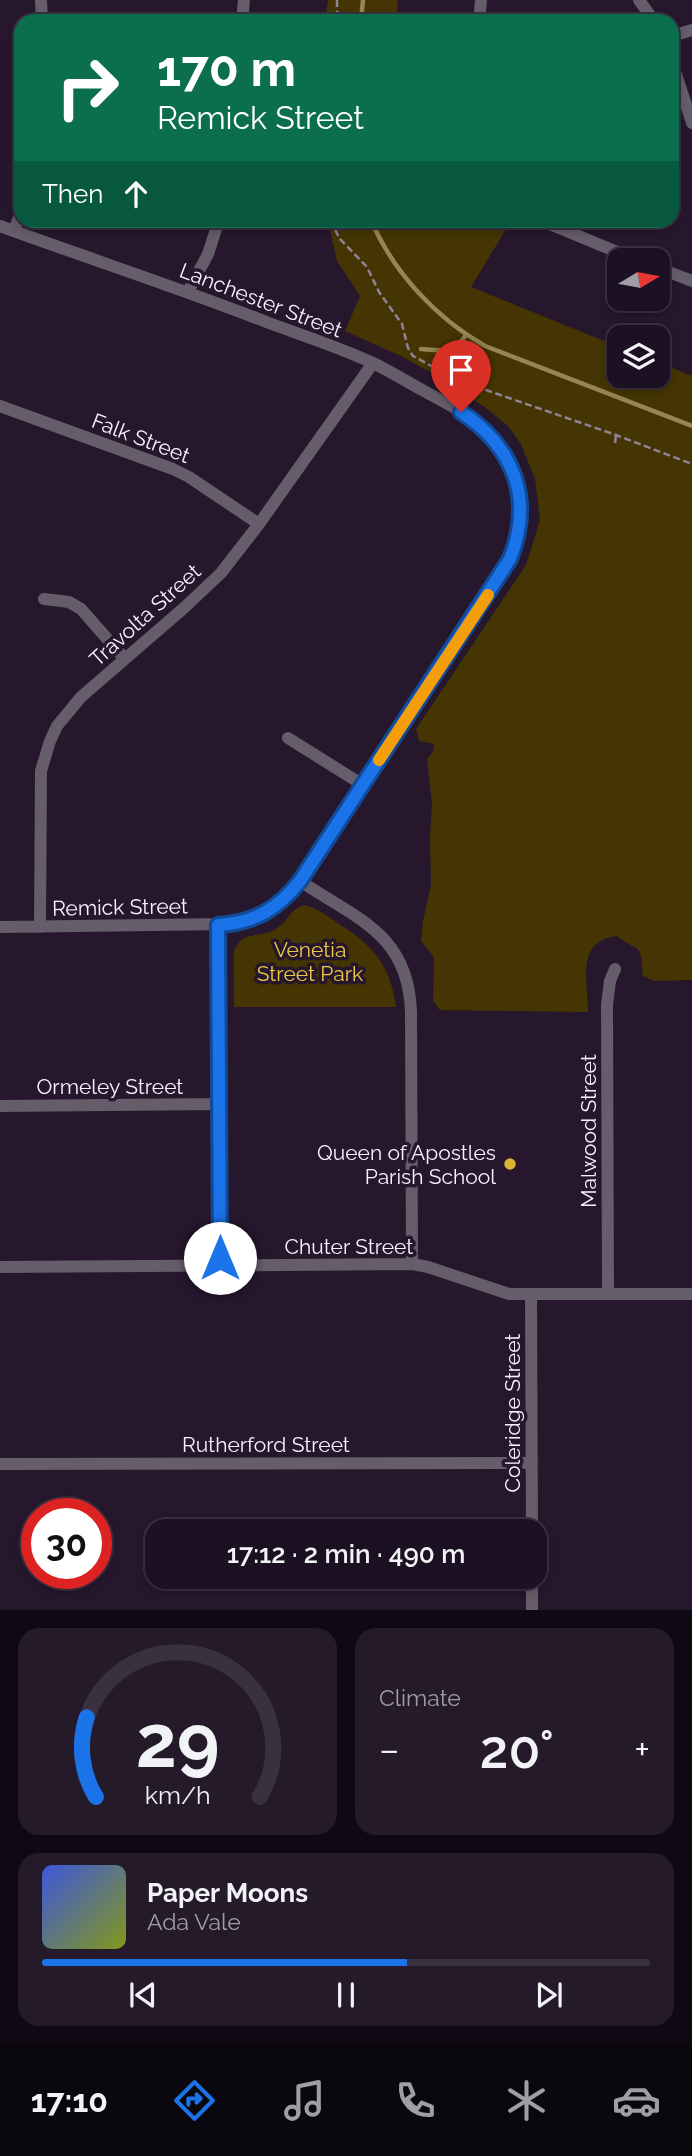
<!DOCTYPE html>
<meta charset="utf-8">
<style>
body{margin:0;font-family:Raleway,sans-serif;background:#251a2a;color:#f1f3f6;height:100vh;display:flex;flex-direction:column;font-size:26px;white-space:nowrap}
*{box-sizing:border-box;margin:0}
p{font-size:23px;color:#a09da5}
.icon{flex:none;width:38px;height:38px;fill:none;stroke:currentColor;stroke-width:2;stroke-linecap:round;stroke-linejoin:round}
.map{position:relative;height:1610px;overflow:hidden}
.side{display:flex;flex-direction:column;gap:18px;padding:18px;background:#0f0913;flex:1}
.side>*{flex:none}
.top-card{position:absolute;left:14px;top:14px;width:665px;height:214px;border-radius:21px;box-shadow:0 4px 10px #0003,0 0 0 2px #3a3140;background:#0b6e4f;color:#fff;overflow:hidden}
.needle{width:46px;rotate:80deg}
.fabs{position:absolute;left:607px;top:248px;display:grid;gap:14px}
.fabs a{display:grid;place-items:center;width:63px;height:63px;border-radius:14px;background:#1c1122;box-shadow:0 4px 10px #0003,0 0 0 2px #3a3140;font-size:35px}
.speed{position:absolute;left:21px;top:1498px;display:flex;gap:14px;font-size:35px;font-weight:700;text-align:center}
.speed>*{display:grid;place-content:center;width:91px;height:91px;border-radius:50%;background:#1c1122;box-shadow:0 4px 10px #0003,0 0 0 2px #3a3140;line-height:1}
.speed .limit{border:10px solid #d22;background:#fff;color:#111}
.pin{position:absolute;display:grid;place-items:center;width:60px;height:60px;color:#fff;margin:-72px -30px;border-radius:50% 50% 50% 0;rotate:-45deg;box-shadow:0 0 7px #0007}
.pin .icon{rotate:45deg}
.me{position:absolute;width:77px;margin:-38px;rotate:0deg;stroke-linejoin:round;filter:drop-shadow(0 0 5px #0008)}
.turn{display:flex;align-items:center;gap:24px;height:147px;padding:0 28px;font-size:32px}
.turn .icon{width:91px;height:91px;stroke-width:2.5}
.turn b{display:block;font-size:49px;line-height:60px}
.then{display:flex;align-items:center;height:66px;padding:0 28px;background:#0003;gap:14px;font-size:26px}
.big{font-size:52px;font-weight:600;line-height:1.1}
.side .card{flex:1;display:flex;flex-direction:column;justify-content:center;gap:10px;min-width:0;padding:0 24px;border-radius:21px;background:#251a2a}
.side .dial{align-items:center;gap:0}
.dial svg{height:182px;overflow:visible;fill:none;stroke:#3a3140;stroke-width:7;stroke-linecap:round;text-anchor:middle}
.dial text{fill:#f1f3f6;stroke:none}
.song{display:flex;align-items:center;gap:21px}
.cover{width:84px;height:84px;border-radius:10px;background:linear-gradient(135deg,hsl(230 70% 55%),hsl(70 70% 35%))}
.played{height:7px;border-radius:4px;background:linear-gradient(90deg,#1a73e8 60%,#3a3140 60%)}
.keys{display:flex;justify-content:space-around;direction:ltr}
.heat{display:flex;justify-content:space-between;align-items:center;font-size:38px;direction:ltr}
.side .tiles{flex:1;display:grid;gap:18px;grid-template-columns:1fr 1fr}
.card:last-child{grid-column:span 2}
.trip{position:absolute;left:145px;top:1519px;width:402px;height:70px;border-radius:21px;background:#1c1122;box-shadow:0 4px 10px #0003,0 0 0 2px #3a3140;font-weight:600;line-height:70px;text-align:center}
.tab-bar{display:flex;height:112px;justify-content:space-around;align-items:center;background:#0b070e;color:#a09da5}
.tab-bar .icon{width:49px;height:49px}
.tab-bar .active{color:#1a73e8}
.tab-bar b{font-size:32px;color:#f1f3f6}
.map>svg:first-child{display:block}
</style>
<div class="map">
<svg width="692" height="1610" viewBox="0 0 692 1610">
<rect width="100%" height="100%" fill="#26172d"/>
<path fill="#443503" d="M328 0H398L396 21H325Z
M328 221H511L471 287 619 347 620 376H658V362L692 376V980L654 981 643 976C640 939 641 955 617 936 575 941 588 982 588 1012L440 1010 433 1001 434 957 421 941 423 921 431 885 430 837 432 802 427 759 433 752 434 744 419 741 416 729 526 565 540 520 535 479 521 444 508 426 486 408 449 383 403 357 345 331 360 296 337 261Z
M305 905C318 909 328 916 339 924 373 945 391 966 396 1007H234V951C244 928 258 940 276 929 288 922 290 908 305 905Z"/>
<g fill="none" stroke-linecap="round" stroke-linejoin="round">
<path stroke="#978651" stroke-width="4.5" d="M361 21 363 0
M371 220C393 272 436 318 485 346L692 426
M421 349C443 351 453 354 466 335"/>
<path stroke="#908396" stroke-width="2.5" stroke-dasharray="7 3.5" stroke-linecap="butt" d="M337 0V21
M331 220 339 238 367 267 379 292 402 324 408 348 413 356 457 380 616 435 692 464
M451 393 457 380
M615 443 616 435"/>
<path stroke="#655d69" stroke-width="12" d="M41 0 42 21
M639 0 654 21
M242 21 244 0
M479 21 481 0
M672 36 692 30
M672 62 692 123
M540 220 639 261
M0 226C90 259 180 288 269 323 304 336 339 347 373 363 390 371 407 382 424 391 451 406 483 420 500 446 528 488 525 535 500 576L300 881C281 905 259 922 227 924L0 927
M14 231 21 212
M658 268 692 281
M188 292 208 254 219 220
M0 406 173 469 189 477 259 524
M44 599 69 602 81 609 125 659
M288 738 363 785
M300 881C357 919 409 934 411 1013L412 1264
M218 925 220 1265
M40 927 41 771 50 741 57 726 81 697 185 607 221 573 259 524 373 363
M0 1106 219 1104
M0 1267 412 1264 428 1267 509 1294H692
M608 1294 607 1005 610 981 615 969
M531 1295 532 1531
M0 1464 532 1463
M532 1577V1610"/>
</g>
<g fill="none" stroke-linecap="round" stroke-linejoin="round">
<defs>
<path id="route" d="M220 1258 218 925C254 923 278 909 300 881L510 559C534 499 514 447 461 412"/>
</defs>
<use href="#route" stroke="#114b97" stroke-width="18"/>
<use href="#route" stroke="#1a73e8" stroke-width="12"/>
<path stroke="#f59e0b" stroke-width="12" d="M379 760 488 595"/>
</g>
<circle fill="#d9b334" stroke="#26172d" stroke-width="2.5" cx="510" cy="1164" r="7"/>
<g text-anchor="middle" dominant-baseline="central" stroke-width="7" stroke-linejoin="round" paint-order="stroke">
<g font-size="21" fill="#faf0ff" stroke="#26172d">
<text transform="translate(261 300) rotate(21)">Lanchester Street</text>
<text transform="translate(141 438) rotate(21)">Falk Street</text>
<text transform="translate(145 615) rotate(-42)">Travolta Street</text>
<text transform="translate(120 907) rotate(-1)">Remick Street</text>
<text x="110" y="1086">Ormeley Street</text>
<text transform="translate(588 1131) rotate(-90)">Malwood Street</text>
<text x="349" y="1246">Chuter Street</text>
<text transform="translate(512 1413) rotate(-90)">Coleridge Street</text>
<text x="266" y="1444">Rutherford Street</text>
</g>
<g font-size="21" fill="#edc748" stroke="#26172d">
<text x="310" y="949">Venetia<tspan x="310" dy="24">Street Park</tspan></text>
</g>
<g font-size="21" fill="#faf0ff" stroke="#26172d" text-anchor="end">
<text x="496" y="1152">Queen of Apostles<tspan x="496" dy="24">Parish School</tspan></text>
</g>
</g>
</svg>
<div class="fabs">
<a><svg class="needle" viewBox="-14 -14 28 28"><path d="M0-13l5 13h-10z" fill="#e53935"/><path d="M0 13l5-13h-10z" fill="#a09da5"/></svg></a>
<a><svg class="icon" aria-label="layers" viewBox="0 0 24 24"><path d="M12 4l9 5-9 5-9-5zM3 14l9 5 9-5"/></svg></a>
</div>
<div class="speed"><div class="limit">30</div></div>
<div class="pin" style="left:461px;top:412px;background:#d93025"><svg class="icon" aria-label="arrive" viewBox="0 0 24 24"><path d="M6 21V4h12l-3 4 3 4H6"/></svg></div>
<svg class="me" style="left:220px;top:1258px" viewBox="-20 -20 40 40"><circle r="19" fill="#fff"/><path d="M0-13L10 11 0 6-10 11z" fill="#1a73e8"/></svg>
<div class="trip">17:12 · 2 min · 490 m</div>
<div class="top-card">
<div class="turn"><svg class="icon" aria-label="right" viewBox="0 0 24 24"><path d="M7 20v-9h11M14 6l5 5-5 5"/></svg><div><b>170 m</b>Remick Street</div></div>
<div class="then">Then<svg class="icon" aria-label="ahead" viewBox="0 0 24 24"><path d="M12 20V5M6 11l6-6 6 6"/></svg></div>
</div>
</div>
<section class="side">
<div class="tiles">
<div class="card dial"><svg viewBox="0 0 100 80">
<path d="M14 69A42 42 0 1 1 86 69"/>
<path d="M14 69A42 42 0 0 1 10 34" stroke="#1a73e8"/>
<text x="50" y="56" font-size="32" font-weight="700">29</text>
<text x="50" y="72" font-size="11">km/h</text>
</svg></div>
<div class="card"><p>Climate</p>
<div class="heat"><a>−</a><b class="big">20°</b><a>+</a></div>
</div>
<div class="card">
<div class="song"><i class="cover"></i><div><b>Paper Moons</b><p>Ada Vale</p></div></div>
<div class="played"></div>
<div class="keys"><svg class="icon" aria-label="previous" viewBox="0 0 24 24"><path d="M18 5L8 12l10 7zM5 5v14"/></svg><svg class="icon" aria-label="pause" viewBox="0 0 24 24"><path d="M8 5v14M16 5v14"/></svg><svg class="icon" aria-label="next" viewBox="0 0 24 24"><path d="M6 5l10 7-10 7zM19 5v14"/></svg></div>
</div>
</div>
</section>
<nav class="tab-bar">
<b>17:10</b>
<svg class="icon active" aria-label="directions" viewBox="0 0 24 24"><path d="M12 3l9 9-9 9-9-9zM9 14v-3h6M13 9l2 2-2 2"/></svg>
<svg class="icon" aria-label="music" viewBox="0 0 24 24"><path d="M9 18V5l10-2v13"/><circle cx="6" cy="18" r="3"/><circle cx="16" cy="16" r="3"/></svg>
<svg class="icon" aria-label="phone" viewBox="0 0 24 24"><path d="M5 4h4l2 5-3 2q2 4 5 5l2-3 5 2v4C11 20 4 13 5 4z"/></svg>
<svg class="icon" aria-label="climate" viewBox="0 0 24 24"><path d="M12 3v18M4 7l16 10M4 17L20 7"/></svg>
<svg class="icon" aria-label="car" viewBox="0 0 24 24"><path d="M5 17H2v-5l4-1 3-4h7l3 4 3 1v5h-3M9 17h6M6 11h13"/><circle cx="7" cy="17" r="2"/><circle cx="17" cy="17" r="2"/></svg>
</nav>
